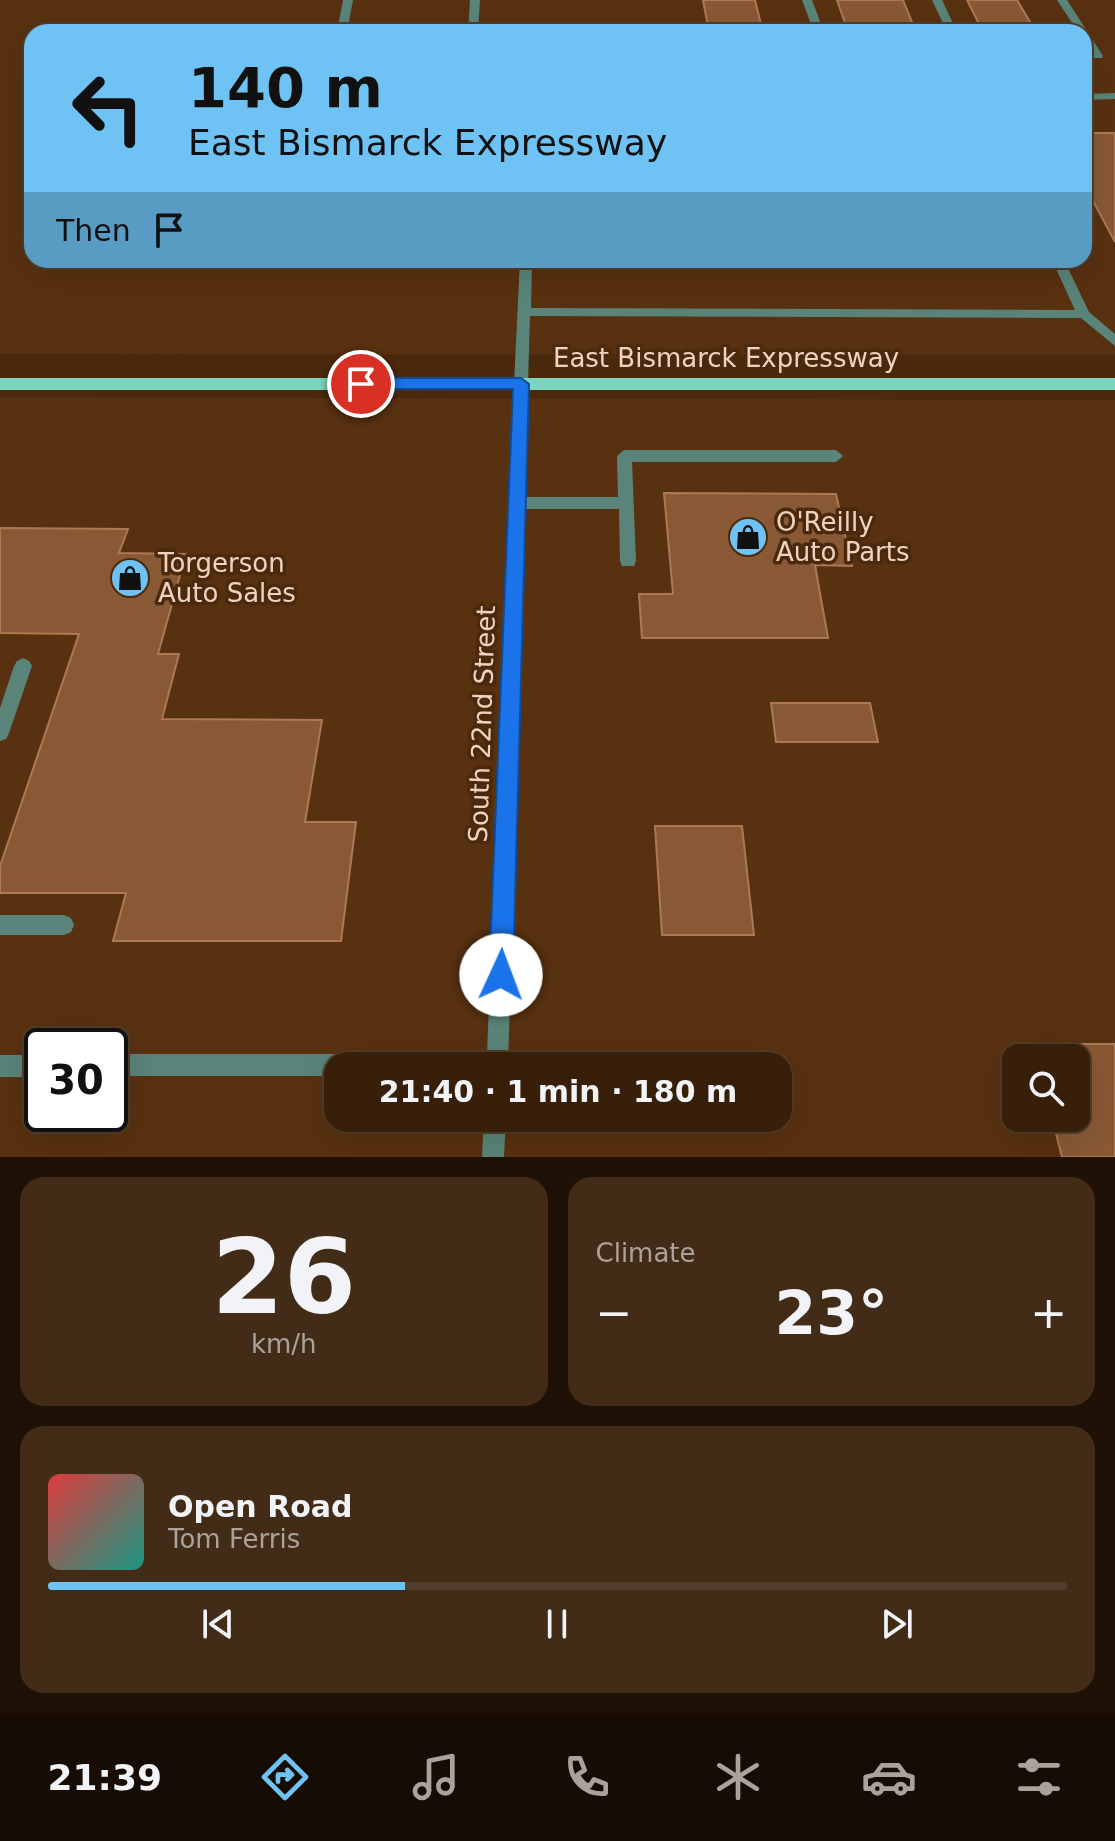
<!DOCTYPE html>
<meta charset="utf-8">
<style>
body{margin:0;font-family:"DejaVu Sans",sans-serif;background:#432c17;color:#f1f3f6;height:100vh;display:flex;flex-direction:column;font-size:30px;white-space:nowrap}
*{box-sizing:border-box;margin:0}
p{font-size:26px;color:#aba29c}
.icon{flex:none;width:44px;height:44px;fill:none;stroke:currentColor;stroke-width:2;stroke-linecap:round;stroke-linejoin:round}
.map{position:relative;height:1157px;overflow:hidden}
.sheet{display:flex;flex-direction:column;gap:20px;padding:20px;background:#1f1105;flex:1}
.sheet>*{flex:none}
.hud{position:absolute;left:24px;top:24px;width:1068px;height:244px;border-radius:24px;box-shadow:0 8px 32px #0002,0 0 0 2px #523d2a;background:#6fc2f4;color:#111;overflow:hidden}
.fabs{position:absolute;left:1002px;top:1044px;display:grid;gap:16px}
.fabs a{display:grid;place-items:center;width:88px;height:88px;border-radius:16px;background:#381f09;box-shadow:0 8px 32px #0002,0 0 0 2px #523d2a;font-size:40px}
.speed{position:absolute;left:24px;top:1028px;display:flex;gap:16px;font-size:40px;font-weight:700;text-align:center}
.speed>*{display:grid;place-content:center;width:104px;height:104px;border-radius:50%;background:#381f09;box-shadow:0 8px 32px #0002,0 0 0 2px #523d2a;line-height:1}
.speed .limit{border:4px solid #111;border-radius:12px;background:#fff;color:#111}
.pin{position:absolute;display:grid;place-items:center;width:68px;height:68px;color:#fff;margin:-34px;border:4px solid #fff;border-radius:50%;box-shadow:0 2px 8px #0007}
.me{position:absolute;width:88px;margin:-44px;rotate:2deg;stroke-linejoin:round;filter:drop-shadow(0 0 6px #0008)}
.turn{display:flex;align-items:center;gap:28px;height:168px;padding:0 32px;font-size:36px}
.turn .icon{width:104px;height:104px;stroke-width:2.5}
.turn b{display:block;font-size:56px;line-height:68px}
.then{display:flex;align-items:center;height:76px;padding:0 32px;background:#0003;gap:16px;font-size:30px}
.big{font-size:60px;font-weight:700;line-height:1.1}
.sheet .widget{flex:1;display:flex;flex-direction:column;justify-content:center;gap:12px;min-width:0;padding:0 28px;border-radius:24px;background:#432c17}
.sheet .dial{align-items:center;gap:0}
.dial b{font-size:104px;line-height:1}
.song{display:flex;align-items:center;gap:24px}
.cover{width:96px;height:96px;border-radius:12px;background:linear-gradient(135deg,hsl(0 70% 55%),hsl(170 70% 35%))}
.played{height:8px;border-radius:4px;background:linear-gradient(90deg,#6fc2f4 35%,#523d2a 35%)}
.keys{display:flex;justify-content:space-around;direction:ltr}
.heat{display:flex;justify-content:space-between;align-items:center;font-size:44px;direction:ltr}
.sheet .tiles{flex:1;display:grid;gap:20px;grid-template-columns:1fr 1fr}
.widget:last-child{grid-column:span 2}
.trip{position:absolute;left:324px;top:1052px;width:468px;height:80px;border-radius:24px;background:#381f09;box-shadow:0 8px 32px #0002,0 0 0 2px #523d2a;font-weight:700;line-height:80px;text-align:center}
.tab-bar{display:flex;height:128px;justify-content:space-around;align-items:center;background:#160c04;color:#aba29c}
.tab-bar .icon{width:56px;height:56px}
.tab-bar .selected{color:#6fc2f4}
.tab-bar b{font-size:36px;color:#f1f3f6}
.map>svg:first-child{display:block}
</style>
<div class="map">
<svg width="1115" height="1157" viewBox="0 0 1115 1157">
<rect width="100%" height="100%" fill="#4b290c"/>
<path fill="#583110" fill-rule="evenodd" d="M0 0H1115V355L0 354ZM32 32H1084V260H32Z
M0 397 1115 400V1157H0ZM42 1046H110V1114H42ZM1016 1058H1076V1118H1016ZM338 1066H778V1118H338Z"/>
<path fill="#895935" stroke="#ac7954" stroke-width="2" d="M703 0H755L763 32H709Z
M837 0H903L916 32H848Z
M967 0H1017L1036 32H983Z
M1084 133H1115V242L1084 184Z
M664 493 836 494 852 566 815 565 828 638H642L639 594H673Z
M0 528 128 529 119 553 186 554 158 654H179L162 719 322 720 305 822H356L341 941H113L126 893H0V866L79 634 0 633Z
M771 703H870L878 742H776Z
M655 826H742L754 935H662Z
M1076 1044H1115V1157H1062L1052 1118H1076Z"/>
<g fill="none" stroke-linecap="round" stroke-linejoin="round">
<path fill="#5a8479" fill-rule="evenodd" d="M343 0H353L347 32H337Z
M470 0H480L478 32H468Z
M802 0H812L824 32H814Z
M932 0H942L957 32H947Z
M1057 0H1067L1103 56 1102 58H1094L1084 42V32H1078Z
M1115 93V99L1084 100V94Z
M520 260H532L531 308 1075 310 1052 260H1064L1089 312 1115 334V346L1081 318 530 316 528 384 521 389 514 384Z
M624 450H836L843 456 836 462H632L636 561 634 566H622L620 561 619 509H518L510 503 518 497H618L617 456Z
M23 658 29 661 32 666 9 733 6 739 0 741V708L14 666 17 661Z
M0 915H64L71 918 74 925 71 932 64 935H0Z"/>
<path fill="#5a8479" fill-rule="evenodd" d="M521 379 528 384 508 1066H338V1076H110V1054H487L514 384Z
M0 1055H42V1077H0Z
M484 1118H506L504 1157H482Z"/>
<path fill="#7bd5c0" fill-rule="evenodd" d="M0 378H1115V390H0Z"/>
</g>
<path fill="#1a73e8" stroke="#114b97" stroke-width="2" d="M361 378H521L529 384 513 975 509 983 501 986 493 983 489 975 513 389H361L353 384Z"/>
<defs>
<symbol id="shop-disc" viewBox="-11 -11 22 22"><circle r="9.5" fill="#6fc2f4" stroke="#4b290c"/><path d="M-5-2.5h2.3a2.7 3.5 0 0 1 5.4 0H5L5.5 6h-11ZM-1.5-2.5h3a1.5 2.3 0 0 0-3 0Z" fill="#111"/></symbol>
</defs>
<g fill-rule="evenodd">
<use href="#shop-disc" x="726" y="515" width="44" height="44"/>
<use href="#shop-disc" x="108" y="556" width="44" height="44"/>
</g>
<g text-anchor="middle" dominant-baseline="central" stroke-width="7" stroke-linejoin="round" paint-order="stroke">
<g font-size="26" fill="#efd3c0" stroke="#4b290c">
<text x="726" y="358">East Bismarck Expressway</text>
<text transform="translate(482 724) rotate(-88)">South 22nd Street</text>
</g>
<g font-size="26" fill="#efd3c0" stroke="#4b290c" text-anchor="start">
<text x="776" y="522">O'Reilly<tspan x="776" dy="30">Auto Parts</tspan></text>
<text x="158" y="563">Torgerson<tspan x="158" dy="30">Auto Sales</tspan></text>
</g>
</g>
</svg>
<div class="fabs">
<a><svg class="icon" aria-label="search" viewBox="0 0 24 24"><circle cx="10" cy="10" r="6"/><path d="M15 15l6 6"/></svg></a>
</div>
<div class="speed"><div class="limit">30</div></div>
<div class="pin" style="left:361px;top:384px;background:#d93025"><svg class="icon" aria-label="arrive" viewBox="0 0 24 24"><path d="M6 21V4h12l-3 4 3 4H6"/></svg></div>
<svg class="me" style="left:501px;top:975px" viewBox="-20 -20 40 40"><circle r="19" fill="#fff"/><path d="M0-13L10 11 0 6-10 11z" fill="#1a73e8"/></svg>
<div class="trip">21:40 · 1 min · 180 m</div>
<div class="hud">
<div class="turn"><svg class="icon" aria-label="left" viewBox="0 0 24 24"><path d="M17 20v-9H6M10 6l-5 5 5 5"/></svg><div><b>140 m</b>East Bismarck Expressway</div></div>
<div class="then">Then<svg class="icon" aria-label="arrive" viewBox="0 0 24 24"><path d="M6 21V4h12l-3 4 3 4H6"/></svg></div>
</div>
</div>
<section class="sheet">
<div class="tiles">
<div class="widget dial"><b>26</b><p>km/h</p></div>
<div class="widget"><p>Climate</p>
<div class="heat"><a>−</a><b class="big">23°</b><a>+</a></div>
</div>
<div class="widget">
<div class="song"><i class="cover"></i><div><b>Open Road</b><p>Tom Ferris</p></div></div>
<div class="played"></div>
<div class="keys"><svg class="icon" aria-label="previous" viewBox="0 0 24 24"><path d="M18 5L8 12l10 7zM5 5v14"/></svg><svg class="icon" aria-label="pause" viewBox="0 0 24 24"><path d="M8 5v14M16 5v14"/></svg><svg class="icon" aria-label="next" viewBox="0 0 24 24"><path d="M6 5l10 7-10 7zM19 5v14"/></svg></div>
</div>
</div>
</section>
<nav class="tab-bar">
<b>21:39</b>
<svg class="icon selected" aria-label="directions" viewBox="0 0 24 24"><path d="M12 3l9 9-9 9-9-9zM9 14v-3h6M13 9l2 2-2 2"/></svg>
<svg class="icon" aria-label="music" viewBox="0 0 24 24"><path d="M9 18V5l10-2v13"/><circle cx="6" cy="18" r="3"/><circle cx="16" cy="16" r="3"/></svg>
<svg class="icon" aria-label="phone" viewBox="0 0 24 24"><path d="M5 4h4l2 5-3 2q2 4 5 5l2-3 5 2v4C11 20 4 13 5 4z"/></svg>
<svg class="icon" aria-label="climate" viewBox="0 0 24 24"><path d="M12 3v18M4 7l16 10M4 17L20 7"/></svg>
<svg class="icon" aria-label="car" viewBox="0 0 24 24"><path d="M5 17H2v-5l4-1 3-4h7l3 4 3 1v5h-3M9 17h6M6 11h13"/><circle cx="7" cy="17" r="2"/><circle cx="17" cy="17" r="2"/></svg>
<svg class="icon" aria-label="filters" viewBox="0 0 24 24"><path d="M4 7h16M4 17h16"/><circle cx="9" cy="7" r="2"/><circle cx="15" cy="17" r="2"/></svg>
</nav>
